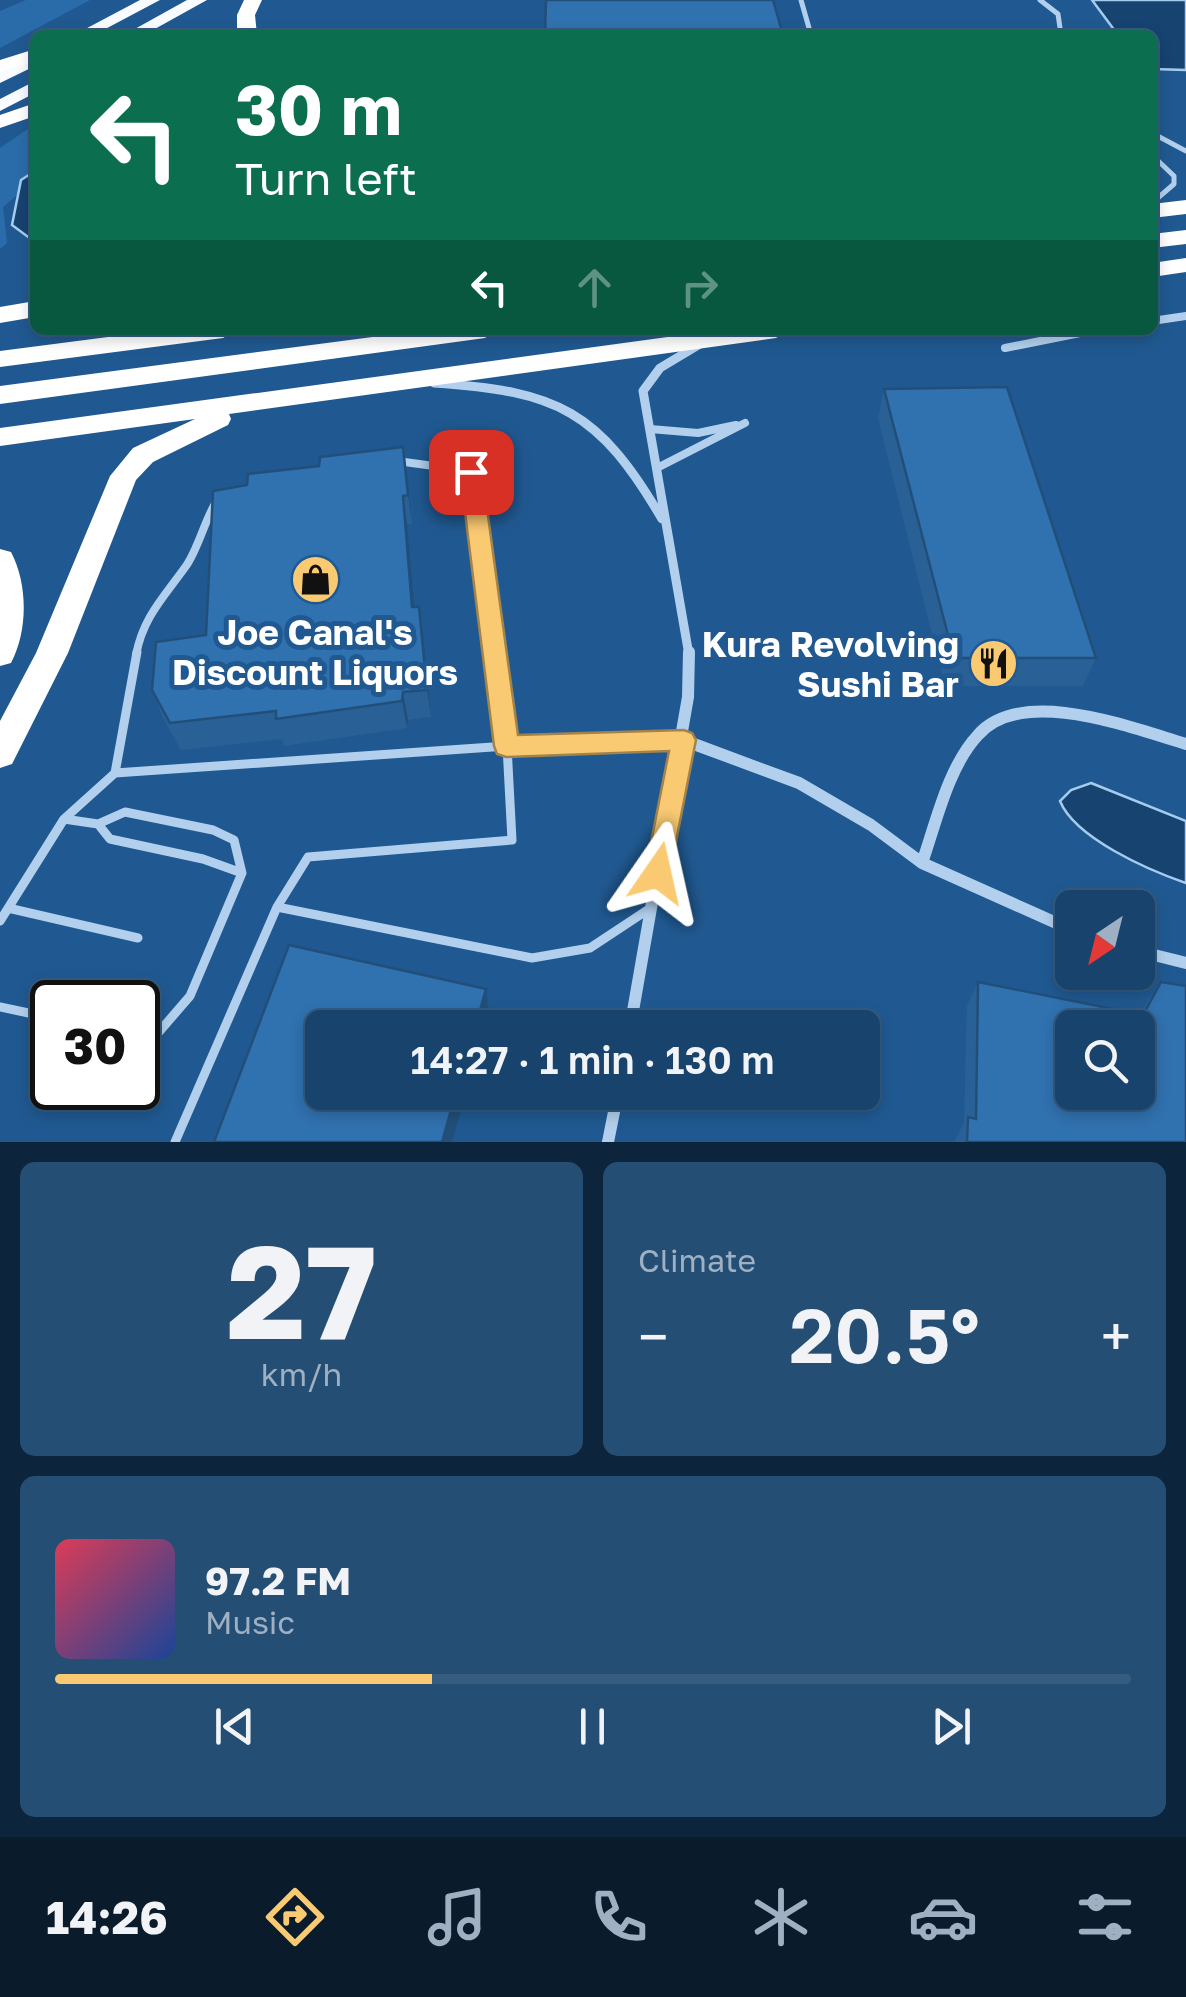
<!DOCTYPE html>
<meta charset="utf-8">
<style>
body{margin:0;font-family:"Golos Text",sans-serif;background:#254e75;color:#f1f3f6;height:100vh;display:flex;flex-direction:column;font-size:38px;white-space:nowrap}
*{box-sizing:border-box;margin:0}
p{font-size:32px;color:#9fb0c2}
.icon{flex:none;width:55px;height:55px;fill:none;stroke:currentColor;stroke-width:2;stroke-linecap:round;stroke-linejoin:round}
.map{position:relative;height:1142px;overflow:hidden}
.side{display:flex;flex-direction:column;gap:20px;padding:20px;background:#0d253c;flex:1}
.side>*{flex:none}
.banner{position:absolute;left:30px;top:30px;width:1128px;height:305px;border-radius:15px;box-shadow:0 5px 15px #0003,0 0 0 2px #365c80;background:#0b6e4f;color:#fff;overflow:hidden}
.needle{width:65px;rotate:215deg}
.controls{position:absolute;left:1055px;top:890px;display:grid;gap:20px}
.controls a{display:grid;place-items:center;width:100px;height:100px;border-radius:15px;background:#18436d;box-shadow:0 5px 15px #0003,0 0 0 2px #365c80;font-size:50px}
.speed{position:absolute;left:30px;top:980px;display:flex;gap:20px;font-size:50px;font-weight:700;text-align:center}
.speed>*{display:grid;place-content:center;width:130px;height:130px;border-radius:50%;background:#18436d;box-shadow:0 5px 15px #0003,0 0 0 2px #365c80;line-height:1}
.speed .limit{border:5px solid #111;border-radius:15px;background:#fff;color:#111}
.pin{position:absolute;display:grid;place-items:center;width:85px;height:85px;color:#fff;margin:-42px;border-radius:20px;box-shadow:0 5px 15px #0006}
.me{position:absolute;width:110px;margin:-55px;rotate:11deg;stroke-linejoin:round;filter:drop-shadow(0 0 8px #0008)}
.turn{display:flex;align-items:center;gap:35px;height:210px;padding:0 40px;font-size:45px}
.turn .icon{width:130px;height:130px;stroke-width:2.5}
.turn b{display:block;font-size:70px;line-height:85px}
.lanes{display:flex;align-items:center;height:95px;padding:0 40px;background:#0003;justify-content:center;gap:50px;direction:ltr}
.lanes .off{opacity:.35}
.big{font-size:75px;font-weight:600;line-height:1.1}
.side .tile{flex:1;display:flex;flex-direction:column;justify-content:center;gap:15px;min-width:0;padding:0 35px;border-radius:15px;background:#254e75}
.side .dial{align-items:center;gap:0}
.dial b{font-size:130px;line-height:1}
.song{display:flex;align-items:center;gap:30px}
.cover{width:120px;height:120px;border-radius:15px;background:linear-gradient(135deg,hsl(350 70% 55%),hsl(220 70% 35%))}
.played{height:10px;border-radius:5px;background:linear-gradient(90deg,#faca73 35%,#365c80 35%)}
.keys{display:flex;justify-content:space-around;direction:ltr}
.heat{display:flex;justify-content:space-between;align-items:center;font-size:55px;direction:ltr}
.side .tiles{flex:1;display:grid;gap:20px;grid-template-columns:1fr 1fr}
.tile:last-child{grid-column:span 2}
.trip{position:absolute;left:305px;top:1010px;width:575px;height:100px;border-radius:15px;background:#18436d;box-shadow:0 5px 15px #0003,0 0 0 2px #365c80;font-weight:600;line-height:100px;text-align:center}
.tab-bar{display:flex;height:160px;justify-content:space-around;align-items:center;background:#0a1b2c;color:#9fb0c2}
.tab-bar .icon{width:70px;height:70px}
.tab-bar .on{color:#faca73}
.tab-bar b{font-size:45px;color:#f1f3f6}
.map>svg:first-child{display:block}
</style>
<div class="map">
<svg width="1186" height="1142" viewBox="0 0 1186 1142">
<rect width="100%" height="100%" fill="#205991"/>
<path fill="#2a6caa" d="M26 0H90L0 48V11Z
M35 124V180L3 207 7 243 0 249V148Z"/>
<path fill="#164370" stroke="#a5ccee" stroke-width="2.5" d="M1092 0H1186V70L1153 69 1152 35H1118Z
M35 171V242L12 225 21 180Z
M1091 783 1186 821V883C1148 870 1075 838 1060 801L1071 790Z"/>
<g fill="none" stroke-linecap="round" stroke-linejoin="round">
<path stroke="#b2d0ed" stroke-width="5" d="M801 0 811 35
M1040 0 1058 14 1061 35
M1152 133 1186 151
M1152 155 1174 176V184L1152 203"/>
<path stroke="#b2d0ed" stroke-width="8" d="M1152 321 1186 316
M1005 348 1095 330
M650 429 698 433 736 425
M397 461 471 471 495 655
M657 468 745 423
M136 655C143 617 164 597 186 566 198 549 204 522 216 502"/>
<path stroke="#b2d0ed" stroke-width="9" d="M495 652 507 746 680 740
M115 773 137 652
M64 819 98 824 110 839 203 859 242 873 190 996 152 1040 138 1037
M98 824 125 812 213 830 234 840 242 873
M277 907 532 958 590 948 649 909
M8 908 138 938
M0 921 64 819 115 773 507 746 512 840 308 857 277 907 175 1142
M0 1007 52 1018"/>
<path stroke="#b2d0ed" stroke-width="9" d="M434 383C558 391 599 411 662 519
M689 655 643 391 660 368 700 344"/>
<path stroke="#b2d0ed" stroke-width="12" d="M683 740 799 783 871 825 922 863 1072 930
M922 863C936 823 948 767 978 735 1022 685 1132 728 1186 744
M1138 951 1186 963
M630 1028 688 697 689 652
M608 1142 618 1092"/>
<path fill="#f8fbff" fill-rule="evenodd" d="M140 0H160L94 35H74Z
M187 0H207L144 35H124Z
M35 54V66L0 83V71Z
M35 81V93L0 111V99Z"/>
<path fill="#fff" fill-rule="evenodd" d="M244 0H262L255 15 257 35H237V15Z
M35 49V61L0 72V60Z
M35 103V116L0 128V115Z
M1186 200V214L1152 218V204Z
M1186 230V244L1152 248V234Z
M1186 258V272L1152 277V263Z
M35 301V317L0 323V307Z
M162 330H236L223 338 0 367V351Z
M426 330H498L485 338 0 404V386Z
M719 330H789L776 338 229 414 231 419 228 425 153 462 136 480 68 653 12 764 0 768V721L36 653 110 476 133 448 195 419 0 446V428Z
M0 549 11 552C28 584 28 631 11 663L0 666Z"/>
</g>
<path fill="#296196" d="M884 389 1096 658 1083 686H945L878 418Z
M319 466 407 475 412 524H407L414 607H419L423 635 431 717 408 720 407 728 284 746 282 739 181 750 163 718 152 690 206 635 247 485Z
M978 982 1139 1014 1161 982 1186 1142H955L956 1138 964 1123 967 1006Z"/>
<path fill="#224f7a" d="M403 447 407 475 412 524 408 495Z
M403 496 407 524 417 635 412 607Z
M419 607 423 635 431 717 427 690Z
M403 692 408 720 407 728 402 701Z
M486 989 489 1012 485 1028H475Z
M456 1092H466L452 1142H442Z"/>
<path fill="#3071af" stroke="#224f7a" stroke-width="2.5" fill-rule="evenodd" d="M546 0H773L783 35H545Z
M1007 387 1096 658H954L884 389Z
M403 447 408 495 403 496 412 607H419L427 690 403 692 402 701 276 719V711L170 723 152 690 156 642 206 635 213 491 247 485 248 474 319 466 320 457Z
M289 945 486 989 475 1028H322V1092H456L442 1142H214Z
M978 982 1143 1015 1161 982 1186 986V1142H967L968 1117 976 1119ZM1072 1028H1138V1092H1072Z"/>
<path fill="#faca73" stroke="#a2834b" stroke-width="2.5" d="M471 464 482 472 518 735 684 730 692 733 696 740 668 882 658 885 649 882 645 873 669 751 506 757 497 754 494 746 460 472Z"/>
<defs>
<symbol id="shop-disc" viewBox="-11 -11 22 22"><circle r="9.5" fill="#faca73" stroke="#205991"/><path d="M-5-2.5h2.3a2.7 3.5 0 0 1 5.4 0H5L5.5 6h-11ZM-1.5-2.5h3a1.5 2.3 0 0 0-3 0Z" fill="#111"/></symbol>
<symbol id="restaurant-disc" viewBox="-11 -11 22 22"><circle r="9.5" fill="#faca73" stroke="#205991"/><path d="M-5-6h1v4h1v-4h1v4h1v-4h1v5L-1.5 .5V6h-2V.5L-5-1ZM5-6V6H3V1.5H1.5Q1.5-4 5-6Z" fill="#111"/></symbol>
</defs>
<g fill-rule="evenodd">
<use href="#shop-disc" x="288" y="552" width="55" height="55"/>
<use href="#restaurant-disc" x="966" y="636" width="55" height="55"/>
</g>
<g text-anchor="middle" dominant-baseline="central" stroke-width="10" stroke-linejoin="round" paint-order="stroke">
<g font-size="35" font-weight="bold" fill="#fff" stroke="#205991">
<text x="315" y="632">Joe Canal's<tspan x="315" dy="40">Discount Liquors</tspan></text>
<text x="959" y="644" text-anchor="end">Kura Revolving<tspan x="959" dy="40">Sushi Bar</tspan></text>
</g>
</g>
</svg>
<div class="controls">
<a><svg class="needle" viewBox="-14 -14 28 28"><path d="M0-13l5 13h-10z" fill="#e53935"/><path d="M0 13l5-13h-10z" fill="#9fb0c2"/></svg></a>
<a><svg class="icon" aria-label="search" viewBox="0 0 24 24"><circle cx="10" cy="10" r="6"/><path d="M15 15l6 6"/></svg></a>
</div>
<div class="speed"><div class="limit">30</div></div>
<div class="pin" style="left:471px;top:472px;background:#d93025"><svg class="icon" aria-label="arrive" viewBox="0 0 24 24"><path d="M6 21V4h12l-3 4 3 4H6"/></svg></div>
<svg class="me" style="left:658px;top:873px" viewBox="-20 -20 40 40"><path d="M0-17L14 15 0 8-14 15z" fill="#faca73" stroke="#fff" stroke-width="4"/></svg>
<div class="trip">14:27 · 1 min · 130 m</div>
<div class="banner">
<div class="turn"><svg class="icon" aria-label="left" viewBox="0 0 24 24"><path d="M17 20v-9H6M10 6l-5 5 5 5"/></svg><div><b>30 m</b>Turn left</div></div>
<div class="lanes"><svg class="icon" aria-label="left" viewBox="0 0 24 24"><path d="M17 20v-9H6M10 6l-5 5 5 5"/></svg><svg class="icon off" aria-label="ahead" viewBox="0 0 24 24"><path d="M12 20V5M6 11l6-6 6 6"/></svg><svg class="icon off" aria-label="right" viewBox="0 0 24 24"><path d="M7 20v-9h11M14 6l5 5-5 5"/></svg></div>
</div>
</div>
<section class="side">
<div class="tiles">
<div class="tile dial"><b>27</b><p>km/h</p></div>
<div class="tile"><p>Climate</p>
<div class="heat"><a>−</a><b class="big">20.5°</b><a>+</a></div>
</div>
<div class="tile">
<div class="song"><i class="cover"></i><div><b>97.2 FM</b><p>Music</p></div></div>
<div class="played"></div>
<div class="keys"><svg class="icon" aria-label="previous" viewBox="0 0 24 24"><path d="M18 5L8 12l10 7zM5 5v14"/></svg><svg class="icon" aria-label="pause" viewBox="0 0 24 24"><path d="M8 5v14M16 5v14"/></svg><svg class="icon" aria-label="next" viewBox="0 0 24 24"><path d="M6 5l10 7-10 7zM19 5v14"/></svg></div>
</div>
</div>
</section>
<nav class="tab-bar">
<b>14:26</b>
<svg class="icon on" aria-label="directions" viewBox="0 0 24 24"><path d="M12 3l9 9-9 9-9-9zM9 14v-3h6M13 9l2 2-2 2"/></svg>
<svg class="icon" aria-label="music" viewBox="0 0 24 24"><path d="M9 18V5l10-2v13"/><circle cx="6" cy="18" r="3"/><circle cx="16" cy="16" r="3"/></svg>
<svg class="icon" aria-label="phone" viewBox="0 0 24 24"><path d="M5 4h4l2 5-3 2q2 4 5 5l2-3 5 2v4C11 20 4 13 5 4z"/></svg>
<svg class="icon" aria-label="climate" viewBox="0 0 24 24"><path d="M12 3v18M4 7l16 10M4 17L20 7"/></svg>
<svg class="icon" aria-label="car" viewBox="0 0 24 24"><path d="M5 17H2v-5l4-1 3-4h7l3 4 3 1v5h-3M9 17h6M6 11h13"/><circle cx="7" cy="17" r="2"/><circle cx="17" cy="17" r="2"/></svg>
<svg class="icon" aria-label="filters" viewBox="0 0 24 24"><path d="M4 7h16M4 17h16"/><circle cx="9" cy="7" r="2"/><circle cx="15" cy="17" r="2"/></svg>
</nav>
